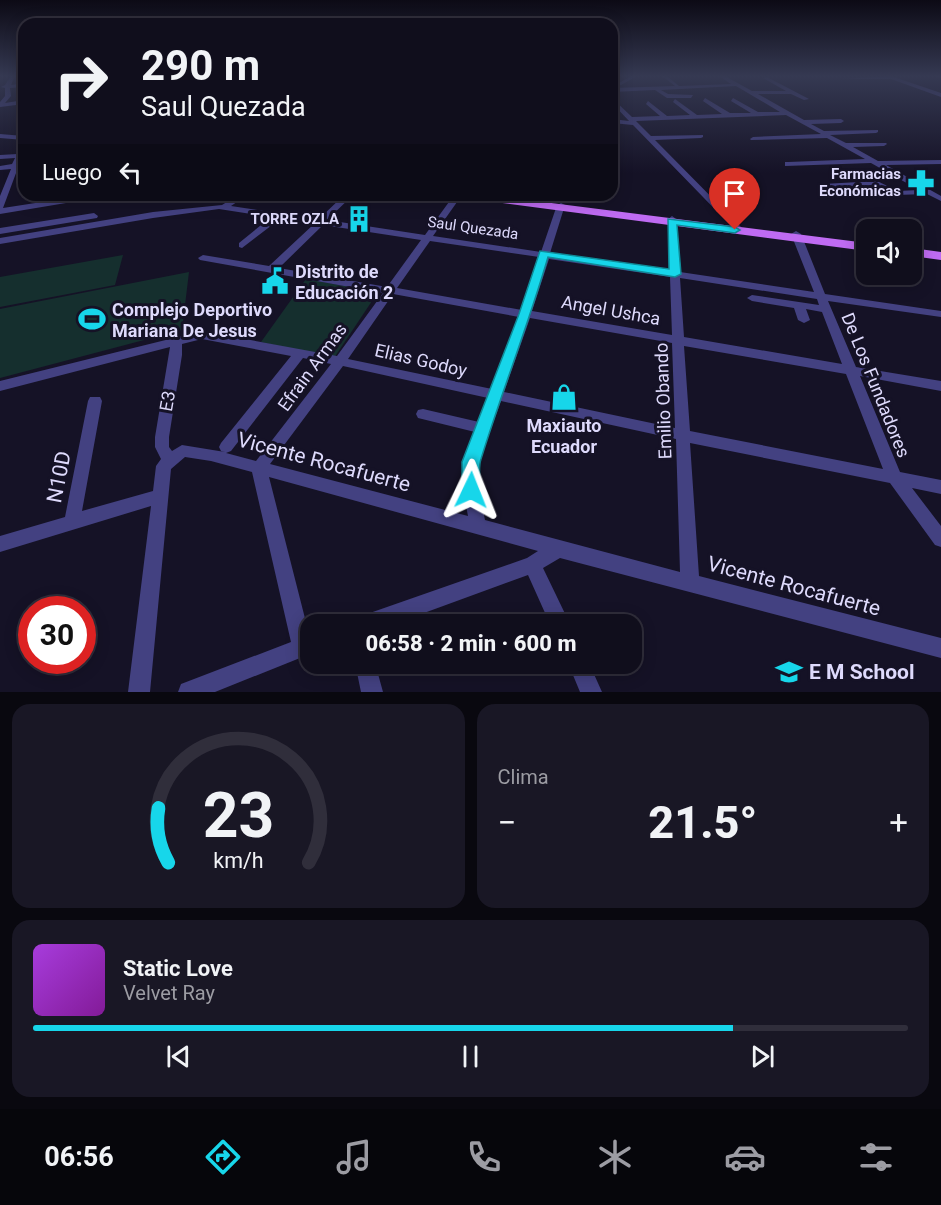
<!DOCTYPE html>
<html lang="es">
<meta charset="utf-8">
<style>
body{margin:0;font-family:Roboto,sans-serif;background:#191725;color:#f1f3f6;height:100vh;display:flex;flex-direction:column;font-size:22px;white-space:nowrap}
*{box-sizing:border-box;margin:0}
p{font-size:20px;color:#9c9ca3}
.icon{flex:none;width:33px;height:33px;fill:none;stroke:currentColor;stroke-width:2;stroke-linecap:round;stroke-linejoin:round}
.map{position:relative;height:692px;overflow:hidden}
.sheet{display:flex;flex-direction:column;gap:12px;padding:12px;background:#09080f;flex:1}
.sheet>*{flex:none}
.top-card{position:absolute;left:18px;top:18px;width:600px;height:183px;border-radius:18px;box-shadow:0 3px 15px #0003,0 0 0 2px #302e3b;background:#100e1c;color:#f1f3f6;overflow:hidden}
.fabs{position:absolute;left:856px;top:219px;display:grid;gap:12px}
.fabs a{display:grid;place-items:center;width:66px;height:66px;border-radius:12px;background:#100e1c;box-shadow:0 3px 15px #0003,0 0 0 2px #302e3b;font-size:30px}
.speed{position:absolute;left:18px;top:596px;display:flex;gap:12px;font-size:30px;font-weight:700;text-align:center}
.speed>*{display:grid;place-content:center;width:78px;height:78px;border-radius:50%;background:#100e1c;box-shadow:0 3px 15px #0003,0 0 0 2px #302e3b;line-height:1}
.speed .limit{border:9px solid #d22;background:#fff;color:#111}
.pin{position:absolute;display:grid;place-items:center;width:51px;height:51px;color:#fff;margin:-62px -26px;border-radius:50% 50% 50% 0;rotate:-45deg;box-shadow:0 0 6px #0007}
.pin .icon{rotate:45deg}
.me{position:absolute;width:66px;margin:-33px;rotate:2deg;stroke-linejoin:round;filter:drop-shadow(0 0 4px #0008)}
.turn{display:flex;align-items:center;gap:21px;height:126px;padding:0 24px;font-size:27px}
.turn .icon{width:78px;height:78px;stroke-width:2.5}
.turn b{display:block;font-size:42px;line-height:51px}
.then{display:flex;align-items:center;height:57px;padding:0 24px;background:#0003;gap:12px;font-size:22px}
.big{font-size:45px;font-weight:800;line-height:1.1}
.sheet .widget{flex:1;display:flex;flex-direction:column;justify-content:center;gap:9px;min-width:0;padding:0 21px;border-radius:18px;background:#191725}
.sheet .dial{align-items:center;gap:0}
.dial svg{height:156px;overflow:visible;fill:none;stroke:#302e3b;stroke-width:7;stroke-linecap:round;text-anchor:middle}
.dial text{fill:#f1f3f6;stroke:none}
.song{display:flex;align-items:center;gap:18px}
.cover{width:72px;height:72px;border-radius:9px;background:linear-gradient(135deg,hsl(280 70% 55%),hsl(290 70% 35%))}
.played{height:6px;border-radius:3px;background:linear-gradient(90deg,#17d6ea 80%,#302e3b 80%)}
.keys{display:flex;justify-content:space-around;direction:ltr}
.heat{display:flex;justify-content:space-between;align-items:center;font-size:33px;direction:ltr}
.sheet .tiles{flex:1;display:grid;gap:12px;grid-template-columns:1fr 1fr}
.widget:last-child{grid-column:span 2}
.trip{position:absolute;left:300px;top:614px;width:342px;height:60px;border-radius:18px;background:#100e1c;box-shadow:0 3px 15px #0003,0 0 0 2px #302e3b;font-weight:800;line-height:60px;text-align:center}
.dock{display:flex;height:96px;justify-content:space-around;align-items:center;background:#06060b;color:#9c9ca3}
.dock .icon{width:42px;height:42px}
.dock .current{color:#17d6ea}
.dock b{font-size:27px;color:#f1f3f6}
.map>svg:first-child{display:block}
</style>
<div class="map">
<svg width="941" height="692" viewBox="0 0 941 692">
<rect width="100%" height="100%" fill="#151226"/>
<path fill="#152f2e" d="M123 255 115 285 0 307V277Z
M189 272 182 330 0 378V309Z
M306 279 378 292 334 358 261 342Z"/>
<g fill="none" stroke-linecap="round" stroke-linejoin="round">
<path fill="#434181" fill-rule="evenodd" d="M11 76H15L11 85 24 83V87L10 88 11 96 5 103 24 100V104L0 107V102L5 96V88L1 87 5 85Z
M631 76H637L621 85 617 84Z
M662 76H667L679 86 731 84 719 76H725L752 91H786L763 78 767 77 809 99 804 100 791 94H758L804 120 841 119 844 121 841 123 811 124 824 131 878 130V132L876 133 830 135 846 143H886L887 144 884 146 853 147 878 161 941 160V164L886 165 941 196V201L927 194 834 197V193H837L887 191 876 185 826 188 822 186 823 184 877 181 898 191 919 190 871 163 785 166V162H788L865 159 827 138 751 140 750 139 753 137 821 134 786 115 636 121 651 136 703 135V137L701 138 655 140 744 230 740 233 737 232 633 125 612 123V119L629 121 612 103V98L632 117 660 116 646 104 648 101 667 116 690 115 673 102 675 99 697 115 722 114 703 101 705 98 730 113H751L731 101 733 98 758 112H780L736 86 661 90 668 94 693 95 691 98H667L655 90 612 92V88L675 86Z
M891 76 941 93V97L891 79H841Z
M936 76H941V78Z
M0 134 24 136V140L0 138Z
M24 141V157H22L3 208 87 195H106L102 197 0 214V196L11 169 0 170V166L12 164 15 158 0 159V155L17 154 21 143Z
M238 195H247L231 206 319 219 344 195H353L327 220 425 235 454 195H462L433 236 541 252 557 205 561 203 565 205 550 253 670 271 668 219 672 216 676 219 680 272 814 292 791 234 796 231 801 234 825 294 941 311V317L828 301 856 367 941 381V391L860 376 900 472 941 480V494L912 488 941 526V547L935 545 890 483 690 443 699 576 941 638V658L560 558 543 568 570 624H550L528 575 394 624H357L360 617 367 614 527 558 538 551 269 477 309 634H310V654L215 692H178L181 684 291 642 252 472 211 461 185 457 171 469 150 692H128L151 506 0 552V536L65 517 88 401 90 397H100L102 401 82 511 153 491 156 466 161 459 155 447V437L170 347 0 391V381L202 331 337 356 383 293 200 260 198 258 203 255 269 266 314 224 280 219 242 248 239 247V243L271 217 219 209 153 218 0 244V238L153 212 222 205ZM323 225 421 240 387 287 279 268ZM430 241 539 257 522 310 397 288ZM549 259 670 277 672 335 532 311ZM680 278 817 299 819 305 752 295 747 298 752 301 794 308 798 320 804 323 810 320 806 309 822 312 842 364 684 337ZM393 294 519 317 492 389 348 359ZM530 318 672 343 675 428 504 392ZM202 339 291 356 221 443 219 447 221 451 225 452 182 445 172 451 169 447V437L182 355V344ZM684 346 846 374 883 469 690 431ZM303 358 331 364 256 461 226 453 231 451ZM343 366 488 398 479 422 423 409 418 410 416 414 418 418 475 432 463 462V490L468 516 270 464ZM501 401 676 439 680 572 485 520 479 490V462Z
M94 213 98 216 97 218 0 234V228Z
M355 663H375L383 692H361Z
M568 663H589L602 692H580Z"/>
<path fill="#bf6bf2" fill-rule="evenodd" d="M460 195H488L867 243V251L465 198Z
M912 248 941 252V260L912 256Z"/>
</g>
<linearGradient id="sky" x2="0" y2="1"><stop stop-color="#0c0a15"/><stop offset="0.44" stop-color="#353952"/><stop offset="1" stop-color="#353952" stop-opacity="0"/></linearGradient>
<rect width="941" height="173" fill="url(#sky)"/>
<path fill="#17d6ea" stroke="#0f8b98" stroke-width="1.5" d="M668 219 735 227 740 230 735 233 677 225 681 274 675 277 548 257C528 326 502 391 481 459 477 471 483 484 477 495L471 498 465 495 462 490V462L519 314 540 251 669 269Z"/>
<defs>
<symbol id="pharmacy-bare" viewBox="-9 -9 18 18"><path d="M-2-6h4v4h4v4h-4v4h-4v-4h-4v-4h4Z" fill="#17d6ea" stroke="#151226" stroke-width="2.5" paint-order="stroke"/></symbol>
<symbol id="building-bare" viewBox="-9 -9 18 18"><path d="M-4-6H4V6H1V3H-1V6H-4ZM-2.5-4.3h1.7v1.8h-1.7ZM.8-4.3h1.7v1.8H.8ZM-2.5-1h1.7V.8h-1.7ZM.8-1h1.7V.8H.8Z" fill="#17d6ea" stroke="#151226" stroke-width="2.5" paint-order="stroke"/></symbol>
<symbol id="civic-bare" viewBox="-9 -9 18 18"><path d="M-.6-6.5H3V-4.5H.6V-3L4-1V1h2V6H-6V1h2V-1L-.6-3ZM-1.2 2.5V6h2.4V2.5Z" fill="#17d6ea" stroke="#151226" stroke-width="2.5" paint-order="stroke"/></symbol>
<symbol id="stadium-bare" viewBox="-9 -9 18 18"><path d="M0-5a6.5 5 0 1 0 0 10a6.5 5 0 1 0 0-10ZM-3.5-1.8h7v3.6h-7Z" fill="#17d6ea" stroke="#151226" stroke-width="2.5" paint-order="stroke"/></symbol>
<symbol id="shop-bare" viewBox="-9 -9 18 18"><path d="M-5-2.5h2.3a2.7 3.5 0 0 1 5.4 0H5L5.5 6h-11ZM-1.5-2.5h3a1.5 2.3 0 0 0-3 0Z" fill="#17d6ea" stroke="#151226" stroke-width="2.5" paint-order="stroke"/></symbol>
<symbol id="school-bare" viewBox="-9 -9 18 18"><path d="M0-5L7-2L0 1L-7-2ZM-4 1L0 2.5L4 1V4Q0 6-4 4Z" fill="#17d6ea" stroke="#151226" stroke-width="2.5" paint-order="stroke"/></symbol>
</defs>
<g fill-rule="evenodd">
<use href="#pharmacy-bare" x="902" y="164" width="38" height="38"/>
<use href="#building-bare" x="340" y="200" width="38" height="38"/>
<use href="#civic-bare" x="256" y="262" width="38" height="38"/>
<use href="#stadium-bare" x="73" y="300" width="38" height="38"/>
<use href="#shop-bare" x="545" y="378" width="38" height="38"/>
<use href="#school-bare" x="770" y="653" width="38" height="38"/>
</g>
<g text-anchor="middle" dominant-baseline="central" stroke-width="6" stroke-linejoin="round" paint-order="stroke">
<g font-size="15" font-weight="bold" fill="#dedafc" stroke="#151226" text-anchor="end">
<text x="901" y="174">Farmacias<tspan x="901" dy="17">Económicas</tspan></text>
<text x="339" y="219">TORRE OZLA</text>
</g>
<g font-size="15" fill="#dedafc" stroke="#151226">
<text transform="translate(473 228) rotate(8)">Saul Quezada</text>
</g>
<g font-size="18" font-weight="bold" fill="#dedafc" stroke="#151226" text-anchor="start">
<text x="295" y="271">Distrito de<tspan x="295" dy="21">Educación 2</tspan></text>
<text x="112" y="309">Complejo Deportivo<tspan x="112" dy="21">Mariana De Jesus</tspan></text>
<text x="564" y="425" text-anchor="middle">Maxiauto<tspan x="564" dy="21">Ecuador</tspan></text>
</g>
<g font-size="18" fill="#dedafc" stroke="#151226">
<text transform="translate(611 310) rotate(10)">Angel Ushca</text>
<text transform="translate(421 360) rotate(13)">Elias Godoy</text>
<text transform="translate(312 367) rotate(-54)">Efrain Armas</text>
<text transform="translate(876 385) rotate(68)">De Los Fundadores</text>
<text transform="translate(167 401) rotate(-80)">E3</text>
<text transform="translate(663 401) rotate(-92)">Emilio Obando</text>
</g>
<g font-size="21" fill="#dedafc" stroke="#151226">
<text transform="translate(324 462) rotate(15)">Vicente Rocafuerte</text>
<text transform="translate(59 477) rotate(-79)">N10D</text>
<text transform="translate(794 586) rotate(15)">Vicente Rocafuerte</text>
</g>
<g font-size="21" font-weight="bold" fill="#dedafc" stroke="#151226" text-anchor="start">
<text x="809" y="672">E M School</text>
</g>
</g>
</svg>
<div class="fabs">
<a><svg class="icon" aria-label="sound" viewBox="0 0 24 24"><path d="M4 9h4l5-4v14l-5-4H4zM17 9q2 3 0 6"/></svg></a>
</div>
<div class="speed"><div class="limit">30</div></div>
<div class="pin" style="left:735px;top:230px;background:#d93025"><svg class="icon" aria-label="arrive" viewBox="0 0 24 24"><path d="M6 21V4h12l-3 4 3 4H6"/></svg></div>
<svg class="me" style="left:471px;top:490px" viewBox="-20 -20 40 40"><path d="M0-17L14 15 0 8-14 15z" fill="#17d6ea" stroke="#fff" stroke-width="4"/></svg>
<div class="trip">06:58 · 2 min · 600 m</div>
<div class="top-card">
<div class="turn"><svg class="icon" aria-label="right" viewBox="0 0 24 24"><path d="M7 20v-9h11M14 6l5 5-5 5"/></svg><div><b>290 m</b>Saul Quezada</div></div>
<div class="then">Luego<svg class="icon" aria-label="left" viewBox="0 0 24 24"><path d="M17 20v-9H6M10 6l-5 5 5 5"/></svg></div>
</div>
</div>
<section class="sheet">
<div class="tiles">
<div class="widget dial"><svg viewBox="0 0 100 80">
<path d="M14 69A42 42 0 1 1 86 69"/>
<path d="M14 69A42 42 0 0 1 9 41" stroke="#17d6ea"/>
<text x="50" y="56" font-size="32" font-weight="700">23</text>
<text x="50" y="72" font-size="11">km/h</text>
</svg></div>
<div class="widget"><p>Clima</p>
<div class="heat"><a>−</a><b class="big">21.5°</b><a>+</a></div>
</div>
<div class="widget">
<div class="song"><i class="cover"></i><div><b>Static Love</b><p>Velvet Ray</p></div></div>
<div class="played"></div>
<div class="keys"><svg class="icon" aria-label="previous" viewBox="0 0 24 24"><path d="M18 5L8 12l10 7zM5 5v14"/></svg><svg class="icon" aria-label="pause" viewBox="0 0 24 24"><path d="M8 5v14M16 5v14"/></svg><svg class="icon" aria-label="next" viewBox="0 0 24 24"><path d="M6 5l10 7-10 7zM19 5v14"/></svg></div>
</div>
</div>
</section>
<nav class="dock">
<b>06:56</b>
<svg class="icon current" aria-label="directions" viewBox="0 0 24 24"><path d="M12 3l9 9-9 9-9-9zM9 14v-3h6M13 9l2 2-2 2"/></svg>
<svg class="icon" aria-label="music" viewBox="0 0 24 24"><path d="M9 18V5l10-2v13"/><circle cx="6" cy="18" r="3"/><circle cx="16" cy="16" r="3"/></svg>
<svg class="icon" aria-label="phone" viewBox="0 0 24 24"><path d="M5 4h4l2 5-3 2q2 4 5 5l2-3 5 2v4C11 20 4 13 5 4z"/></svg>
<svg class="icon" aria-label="climate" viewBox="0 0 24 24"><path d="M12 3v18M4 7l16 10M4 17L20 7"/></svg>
<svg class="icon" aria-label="car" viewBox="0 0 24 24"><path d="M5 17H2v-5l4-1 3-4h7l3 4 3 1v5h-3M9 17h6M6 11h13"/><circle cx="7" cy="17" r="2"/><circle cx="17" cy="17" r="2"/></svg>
<svg class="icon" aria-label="filters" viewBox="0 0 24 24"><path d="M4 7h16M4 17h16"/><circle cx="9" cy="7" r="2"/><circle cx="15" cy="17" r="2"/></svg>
</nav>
